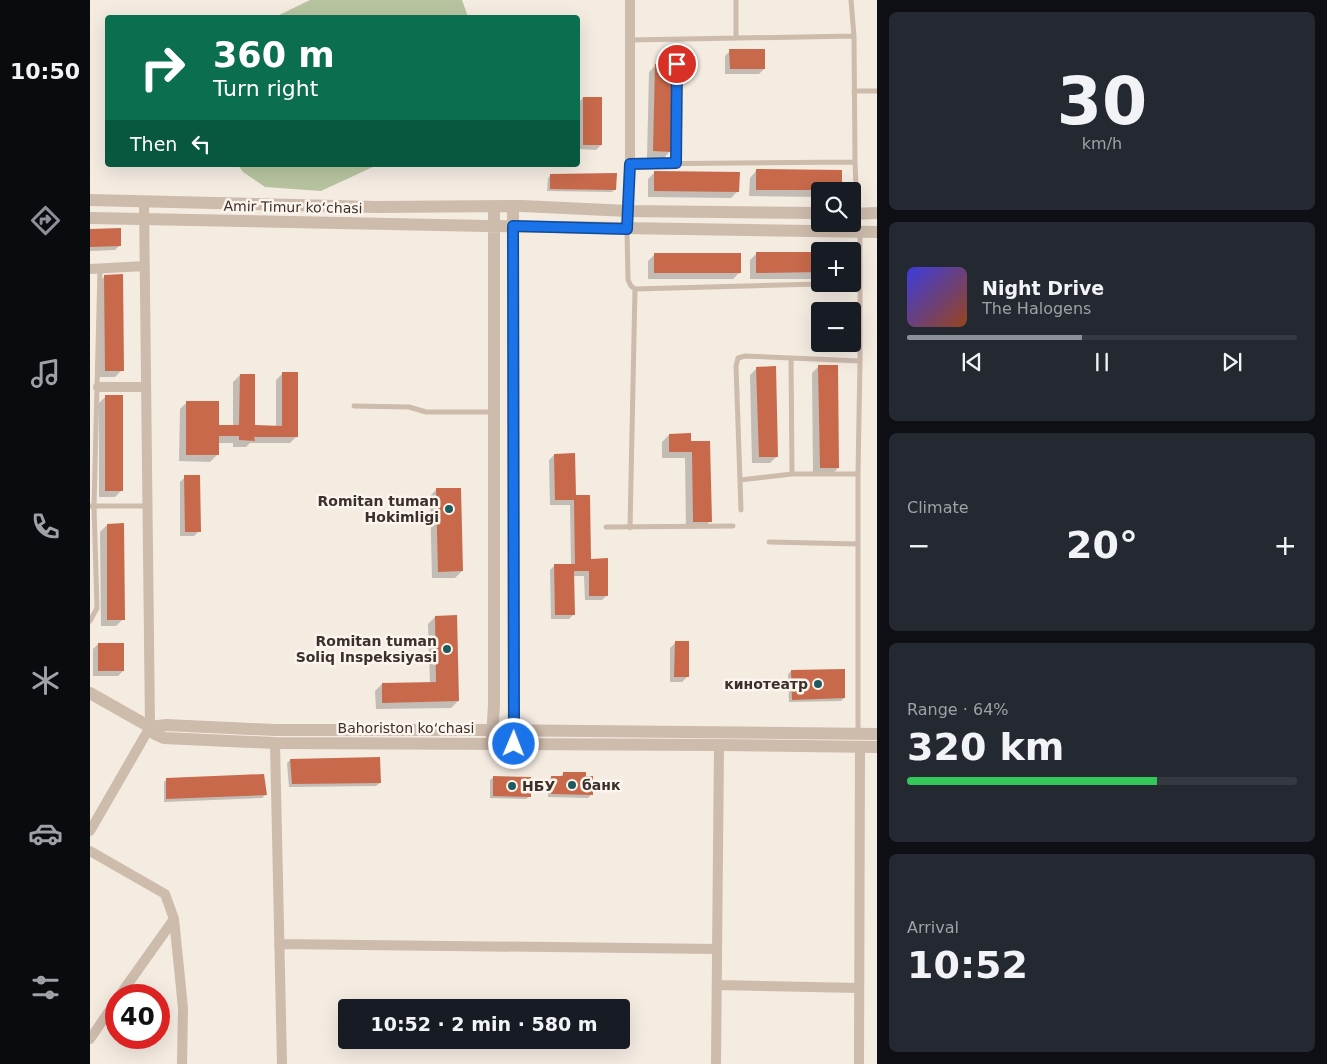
<!DOCTYPE html>
<meta charset="utf-8">
<style>
body{margin:0;font-family:"DejaVu Sans",sans-serif;background:#242831;color:#f1f3f6;height:100vh;display:flex;flex-direction:column;font-size:19px;white-space:nowrap}
*{box-sizing:border-box;margin:0}
p{font-size:16px;color:#9ea1a6}
.icon{flex:none;width:28px;height:28px;fill:none;stroke:currentColor;stroke-width:2;stroke-linecap:round;stroke-linejoin:round}
.map{position:relative;flex:1;overflow:hidden}
.sheet{display:flex;flex-direction:column;gap:12px;padding:12px;background:#0d0f14;width:450px}
.sheet>*{flex:none}
.banner{position:absolute;left:15px;top:15px;width:475px;height:152px;border-radius:5px;box-shadow:0 5px 20px #0002;background:#0b6e4f;color:#fff;overflow:hidden}
.tools{position:absolute;left:721px;top:182px;display:grid;gap:10px}
.tools a{display:grid;place-items:center;width:50px;height:50px;border-radius:5px;background:#171b24;box-shadow:0 5px 20px #0002;font-size:25px}
.speed{position:absolute;left:15px;top:984px;display:flex;gap:10px;font-size:25px;font-weight:700;text-align:center}
.speed>*{display:grid;place-content:center;width:65px;height:65px;border-radius:50%;background:#171b24;box-shadow:0 5px 20px #0002;line-height:1}
.speed .limit{border:8px solid #d22;background:#fff;color:#111}
.pin{position:absolute;display:grid;place-items:center;width:42px;height:42px;color:#fff;margin:-21px;border:2px solid #fff;border-radius:50%;box-shadow:0 1px 5px #0007}
.me{position:absolute;width:55px;margin:-28px;rotate:1deg;stroke-linejoin:round;filter:drop-shadow(0 0 4px #0008)}
.turn{display:flex;align-items:center;gap:18px;height:105px;padding:0 25px;font-size:22px}
.turn .icon{width:65px;height:65px;stroke-width:2.5}
.turn b{display:block;font-size:35px;line-height:42px}
.then{display:flex;align-items:center;height:48px;padding:0 25px;background:#0003;gap:10px;font-size:19px}
.big{font-size:38px;font-weight:800;line-height:1.1}
.sheet .widget{flex:1;display:flex;flex-direction:column;justify-content:center;gap:8px;min-width:0;padding:0 18px;border-radius:8px;background:#242831}
.sheet .dial{align-items:center;gap:0}
.dial b{font-size:65px;line-height:1}
.song{display:flex;align-items:center;gap:15px}
.cover{width:60px;height:60px;border-radius:8px;background:linear-gradient(135deg,hsl(240 70% 55%),hsl(20 70% 35%))}
.played{height:5px;border-radius:2px;background:linear-gradient(90deg,#8c9099 45%,#363941 45%)}
.keys{display:flex;justify-content:space-around;direction:ltr}
.heat{display:flex;justify-content:space-between;align-items:center;font-size:28px;direction:ltr}
.charge{height:8px;border-radius:4px;background:linear-gradient(90deg,#34c759 64%,#363941 0)}
.trip{position:absolute;left:248px;top:999px;width:292px;height:50px;border-radius:5px;background:#171b24;box-shadow:0 5px 20px #0002;font-weight:800;line-height:50px;text-align:center}
main{display:flex;flex:1;min-height:0}
.menu{display:flex;flex-direction:column;width:90px;justify-content:space-around;align-items:center;background:#090b0e;color:#9ea1a6}
.menu .icon{width:35px;height:35px}
.menu .on{color:#8c9099}
.menu b{font-size:22px;color:#f1f3f6}
.map>svg:first-child{display:block}
</style>
<main>
<nav class="menu">
<b>10:50</b>
<svg class="icon on" aria-label="directions" viewBox="0 0 24 24"><path d="M12 3l9 9-9 9-9-9zM9 14v-3h6M13 9l2 2-2 2"/></svg>
<svg class="icon" aria-label="music" viewBox="0 0 24 24"><path d="M9 18V5l10-2v13"/><circle cx="6" cy="18" r="3"/><circle cx="16" cy="16" r="3"/></svg>
<svg class="icon" aria-label="phone" viewBox="0 0 24 24"><path d="M5 4h4l2 5-3 2q2 4 5 5l2-3 5 2v4C11 20 4 13 5 4z"/></svg>
<svg class="icon" aria-label="climate" viewBox="0 0 24 24"><path d="M12 3v18M4 7l16 10M4 17L20 7"/></svg>
<svg class="icon" aria-label="car" viewBox="0 0 24 24"><path d="M5 17H2v-5l4-1 3-4h7l3 4 3 1v5h-3M9 17h6M6 11h13"/><circle cx="7" cy="17" r="2"/><circle cx="17" cy="17" r="2"/></svg>
<svg class="icon" aria-label="filters" viewBox="0 0 24 24"><path d="M4 7h16M4 17h16"/><circle cx="9" cy="7" r="2"/><circle cx="15" cy="17" r="2"/></svg>
</nav>
<div class="map">
<svg width="787" height="1064" viewBox="0 0 787 1064">
<rect width="100%" height="100%" fill="#f4ebe1"/>
<path fill="#b8c4a0" d="M220 0H372L378 17H185Z
M148 165H287L231 191 175 187 153 172Z"/>
<path fill="#0003" d="M640 51 674 69 669 74H635V56Z
M566 65 580 151 574 158H557L559 72Z
M493 98 511 145 506 150 488 149V103Z
M666 171 751 190 749 191H730V197L659 196 660 178Z
M565 172 648 191 641 198 558 197V179Z
M461 175 525 189 522 192 457 191 458 178Z
M0 230 30 245 25 250 0 251Z
M667 253H730V279H660V260Z
M565 254 650 272 643 279H558V261Z
M15 276 32 370 25 377H8V283Z
M729 366 748 468 741 475H723L722 373Z
M667 368 687 456 680 463H662L660 375Z
M193 373 207 436 200 443H160L156 447H143V443H127V455L120 462 89 461 90 409 97 402 128 426H143V382L150 375 163 427H186V380Z
M16 396 32 490 25 497H9V403Z
M579 435 600 443 620 521 614 528H596L595 458H572V442Z
M464 455 484 497 500 560 517 595 512 600H495L494 576H483L484 614 479 619H461L460 570 465 565H481L480 505H460L459 460Z
M95 477 109 531 104 536H90V482Z
M347 489 372 571 365 578H342L340 496Z
M17 525 33 619 26 626H11L10 532Z
M345 617 368 701 361 708 286 709 285 691 292 684 340 683 338 624Z
M585 643 597 677 592 682H580V648Z
M8 644 33 671 28 676H3V649Z
M701 671 754 698 751 701 699 702 698 674Z
M200 760 290 783 286 786 199 787 197 763Z
M474 773 501 795 498 798 458 797V780L462 777H470Z
M404 777 440 796 436 799 400 798V780Z
M77 779 175 795 172 798 74 802V782Z"/>
<path fill="#c8694b" d="M639 49H675V69H640Z
M565 64H583L582 152 563 151Z
M493 97H512V145H493Z
M666 169 752 170V190H666Z
M564 171 650 172 649 192 564 191Z
M527 173 526 190 460 189V174Z
M31 228V246L0 247V229Z
M666 252H730V272L666 273Z
M564 253H651V273H564Z
M33 274 34 371H15L14 275Z
M728 365H748L749 468H730Z
M686 366 688 457H669L666 367Z
M192 372H208V437H164L165 441 149 440V436H129V455H96V401H129V425H149L150 374H165V425L192 426Z
M15 395H33V491H15Z
M601 433V441H620L622 522H603L602 452H579V434Z
M485 453 486 495H500L501 559 518 558V596H499V571H484L485 615H465L464 564H485L484 500H465L464 454Z
M94 475H110L111 532H95Z
M346 488H371L373 571 348 572Z
M34 523 35 620H17V524Z
M367 615 369 701 292 703V683L346 682 345 616Z
M585 641H599V677H584Z
M8 643H34V671H8Z
M755 669V698L702 700 701 670Z
M290 757 291 783 202 784 200 759Z
M473 772H496V776H503V795L461 794V776H473Z
M174 774 177 795 76 799V778Z
M403 776 441 777V797L403 796Z"/>
<g fill="none" stroke-linecap="round" stroke-linejoin="round">
<path stroke="#cdbbac" stroke-width="5" d="M761 0 764 36 765 162
M646 38V0
M541 40 764 36
M764 91H787
M586 163 587 64
M540 164 765 162 767 213
M537 229 538 280 541 286 545 289 730 284
M701 358 702 474H768
M264 406 319 407 336 412H404
M650 480 702 474
M0 506H57
M651 510 646 366 648 358 655 356 770 361
M516 527 643 526
M540 528 545 289
M679 542 768 544
M0 621 7 608 4 506 10 269
M768 734V474L770 361V232"/>
<path stroke="#cdbbac" stroke-width="10" d="M538 211 540 164V0
M0 269 55 266
M8 387H56
M185 743 192 1064
M0 831 60 727 54 202
M0 851 75 894 84 919 93 1008 92 1064
M189 944 627 949
M627 985 769 988
M30 995 84 919
M0 1039 26 1001
M626 1064 629 745
M769 1064 770 748"/>
<path stroke="#cdbbac" stroke-width="12" d="M0 200 286 207 432 206 538 211 730 213
M423 207 424 739
M762 214 787 213
M0 218 397 226 787 232
M0 693 60 727 65 734 74 738 185 743 629 745 787 747
M60 727 76 725 184 730H402L787 734
M402 738 404 705V206"/>
</g>
<g fill="none" stroke-linecap="round" stroke-linejoin="round">
<defs>
<path id="route" d="M424 744 423 226 537 229 540 164 586 163 587 64"/>
</defs>
<use href="#route" stroke="#114b97" stroke-width="12"/>
<use href="#route" stroke="#1a73e8" stroke-width="9"/>
</g>
<g fill="#1f5a5e" stroke="#fbf5ee" stroke-width="2">
<circle cx="359" cy="509" r="5"/>
<circle cx="357" cy="649" r="5"/>
<circle cx="728" cy="684" r="5"/>
<circle cx="482" cy="785" r="5"/>
<circle cx="422" cy="786" r="5"/>
</g>
<g text-anchor="middle" dominant-baseline="central" stroke-width="5" stroke-linejoin="round" paint-order="stroke">
<g font-size="14" fill="#3b302b" stroke="#fbf5ee">
<text transform="translate(203 207) rotate(1)">Amir Timur ko‘chasi</text>
<text x="316" y="728">Bahoriston ko‘chasi</text>
</g>
<g font-size="14" font-weight="bold" fill="#3b302b" stroke="#fbf5ee" text-anchor="end">
<text x="349" y="501">Romitan tuman<tspan x="349" dy="16">Hokimligi</tspan></text>
<text x="347" y="641">Romitan tuman<tspan x="347" dy="16">Soliq Inspeksiyasi</tspan></text>
<text x="718" y="684">кинотеатр</text>
<text x="492" y="785" text-anchor="start">банк</text>
<text x="432" y="786" text-anchor="start">НБУ</text>
</g>
</g>
</svg>
<div class="tools">
<a><svg class="icon" aria-label="search" viewBox="0 0 24 24"><circle cx="10" cy="10" r="6"/><path d="M15 15l6 6"/></svg></a>
<a>+</a>
<a>−</a>
</div>
<div class="speed"><div class="limit">40</div></div>
<div class="pin" style="left:587px;top:64px;background:#d93025"><svg class="icon" aria-label="arrive" viewBox="0 0 24 24"><path d="M6 21V4h12l-3 4 3 4H6"/></svg></div>
<svg class="me" style="left:424px;top:744px" viewBox="-20 -20 40 40"><circle r="17" fill="#1a73e8" stroke="#fff" stroke-width="3"/><path d="M0-11L8 9 0 5-8 9z" fill="#fff"/></svg>
<div class="trip">10:52 · 2 min · 580 m</div>
<div class="banner">
<div class="turn"><svg class="icon" aria-label="right" viewBox="0 0 24 24"><path d="M7 20v-9h11M14 6l5 5-5 5"/></svg><div><b>360 m</b>Turn right</div></div>
<div class="then">Then<svg class="icon" aria-label="left" viewBox="0 0 24 24"><path d="M17 20v-9H6M10 6l-5 5 5 5"/></svg></div>
</div>
</div>
<section class="sheet">
<div class="widget dial"><b>30</b><p>km/h</p></div>
<div class="widget">
<div class="song"><i class="cover"></i><div><b>Night Drive</b><p>The Halogens</p></div></div>
<div class="played"></div>
<div class="keys"><svg class="icon" aria-label="previous" viewBox="0 0 24 24"><path d="M18 5L8 12l10 7zM5 5v14"/></svg><svg class="icon" aria-label="pause" viewBox="0 0 24 24"><path d="M8 5v14M16 5v14"/></svg><svg class="icon" aria-label="next" viewBox="0 0 24 24"><path d="M6 5l10 7-10 7zM19 5v14"/></svg></div>
</div>
<div class="widget"><p>Climate</p>
<div class="heat"><a>−</a><b class="big">20°</b><a>+</a></div>
</div>
<div class="widget"><p>Range · 64%</p><b class="big">320 km</b><div class="charge"></div></div>
<div class="widget"><p>Arrival</p><b class="big">10:52</b></div>
</section>
</main>
